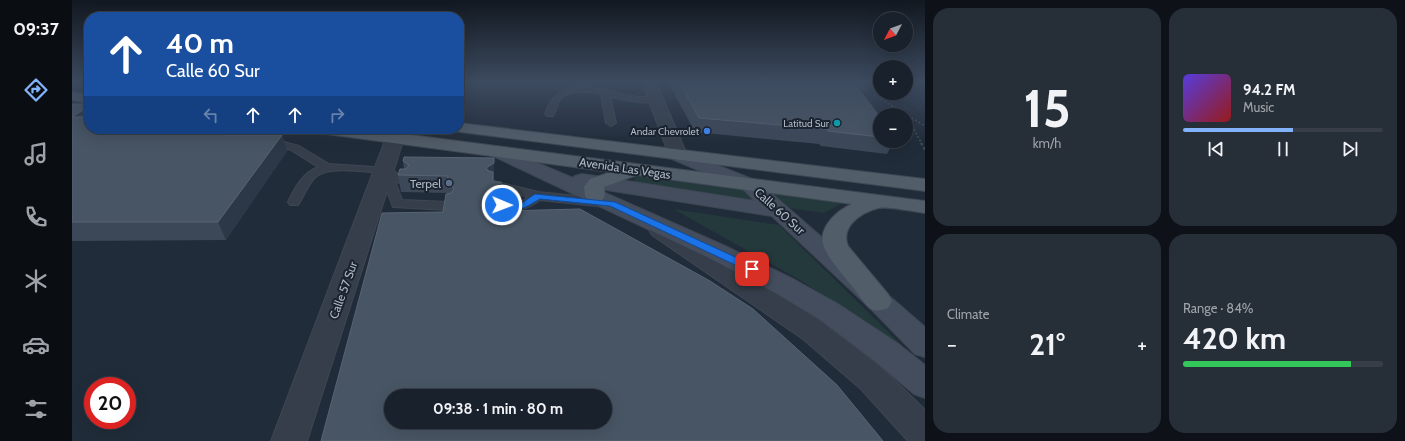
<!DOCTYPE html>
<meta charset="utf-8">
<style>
body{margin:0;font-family:Cabin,sans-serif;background:#262e38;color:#f1f3f6;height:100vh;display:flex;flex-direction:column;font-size:15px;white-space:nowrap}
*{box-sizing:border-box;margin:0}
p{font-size:13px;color:#9fa3a9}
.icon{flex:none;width:22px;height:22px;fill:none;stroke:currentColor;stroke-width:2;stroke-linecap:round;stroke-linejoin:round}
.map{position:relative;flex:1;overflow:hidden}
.details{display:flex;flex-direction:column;gap:8px;padding:8px;background:#0e1218;width:480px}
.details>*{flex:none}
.top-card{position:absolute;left:12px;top:12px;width:380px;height:122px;border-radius:16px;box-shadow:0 4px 16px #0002,0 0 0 1px #373e48;background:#1a4fa0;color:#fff;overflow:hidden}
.needle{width:26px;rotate:229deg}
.fabs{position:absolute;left:801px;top:12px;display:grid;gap:8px}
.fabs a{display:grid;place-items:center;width:40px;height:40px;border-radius:50%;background:#19212c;box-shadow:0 4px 16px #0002,0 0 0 1px #373e48;font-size:20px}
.speed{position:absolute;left:12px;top:377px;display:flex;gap:8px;font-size:20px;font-weight:700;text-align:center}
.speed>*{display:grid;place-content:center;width:52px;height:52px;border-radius:50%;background:#19212c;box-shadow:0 4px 16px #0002,0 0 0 1px #373e48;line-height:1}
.speed .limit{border:6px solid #d22;background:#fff;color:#111}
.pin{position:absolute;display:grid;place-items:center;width:34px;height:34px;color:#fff;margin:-17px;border-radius:8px;box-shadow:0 2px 6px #0006}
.me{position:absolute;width:44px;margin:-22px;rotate:91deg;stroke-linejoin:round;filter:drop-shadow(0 0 3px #0008)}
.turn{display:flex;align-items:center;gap:14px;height:84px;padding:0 16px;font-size:18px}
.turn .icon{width:52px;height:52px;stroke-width:2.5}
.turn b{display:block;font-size:28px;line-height:34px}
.lanes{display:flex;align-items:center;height:38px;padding:0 16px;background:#0003;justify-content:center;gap:20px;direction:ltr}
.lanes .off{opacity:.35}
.big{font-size:30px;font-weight:700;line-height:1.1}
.details .widget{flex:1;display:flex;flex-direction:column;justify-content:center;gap:6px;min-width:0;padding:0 14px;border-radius:16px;background:#262e38}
.details .dial{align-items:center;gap:0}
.dial b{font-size:52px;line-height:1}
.song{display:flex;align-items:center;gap:12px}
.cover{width:48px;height:48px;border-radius:6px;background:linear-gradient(135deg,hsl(250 70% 55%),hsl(0 70% 35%))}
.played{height:4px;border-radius:2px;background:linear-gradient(90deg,#81b2fa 55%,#373e48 55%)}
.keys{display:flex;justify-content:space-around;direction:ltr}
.heat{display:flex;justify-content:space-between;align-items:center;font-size:22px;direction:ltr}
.charge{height:6px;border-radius:3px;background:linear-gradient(90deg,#34c759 84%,#373e48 0)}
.details .tiles{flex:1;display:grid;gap:8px;grid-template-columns:repeat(2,1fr)}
.trip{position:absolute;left:312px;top:389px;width:228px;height:40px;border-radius:20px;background:#19212c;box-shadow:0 4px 16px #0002,0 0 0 1px #373e48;font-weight:700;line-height:40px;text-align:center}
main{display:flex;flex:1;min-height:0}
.tabs{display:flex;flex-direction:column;width:72px;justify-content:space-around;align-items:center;background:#0a0d12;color:#9fa3a9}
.tabs .icon{width:28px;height:28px}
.tabs .active{color:#81b2fa}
.tabs b{font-size:18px;color:#f1f3f6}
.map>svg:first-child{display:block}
</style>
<main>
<nav class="tabs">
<b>09:37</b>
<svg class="icon active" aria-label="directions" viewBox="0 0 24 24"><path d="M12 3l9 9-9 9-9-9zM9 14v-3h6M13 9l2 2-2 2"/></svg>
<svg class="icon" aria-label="music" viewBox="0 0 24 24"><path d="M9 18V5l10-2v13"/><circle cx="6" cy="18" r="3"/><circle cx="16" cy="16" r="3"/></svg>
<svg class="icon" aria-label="phone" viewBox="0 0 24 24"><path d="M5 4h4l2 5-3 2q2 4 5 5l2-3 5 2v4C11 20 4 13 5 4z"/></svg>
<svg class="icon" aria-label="climate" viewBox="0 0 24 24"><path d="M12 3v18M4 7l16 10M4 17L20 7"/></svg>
<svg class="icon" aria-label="car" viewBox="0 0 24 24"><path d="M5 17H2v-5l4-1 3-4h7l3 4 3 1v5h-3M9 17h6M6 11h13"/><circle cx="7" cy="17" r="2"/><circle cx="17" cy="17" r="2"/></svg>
<svg class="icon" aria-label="filters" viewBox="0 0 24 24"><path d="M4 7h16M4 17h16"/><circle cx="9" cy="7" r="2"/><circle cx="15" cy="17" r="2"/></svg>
</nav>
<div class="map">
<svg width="853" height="441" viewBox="0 0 853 441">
<rect width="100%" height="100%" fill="#212c3a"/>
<path fill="#23393b" d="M563 172 774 201 752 213 562 186Z
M601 209 707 225 853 368 786 318 728 280Z"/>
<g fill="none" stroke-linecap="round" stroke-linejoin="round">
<defs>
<path id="service" d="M506 86C527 87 547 95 567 97 574 97 584 96 588 100 581 107 548 99 538 97L544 123 539 126 534 123 529 94C516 92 496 87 487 101 485 106 484 111 481 116H475L473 114C479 97 488 89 506 86Z
M125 129H147L189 136 227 146 257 164 317 168 338 182 336 184 332 185 323 181 330 200 376 202 380 203 382 206 380 209 376 210 321 207 308 173C293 172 257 166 245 176 235 184 233 195 226 205H218L216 202C223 187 231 173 246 167L219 150 188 142 130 132Z
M422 181 466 192 534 199 538 200 540 203 538 206 534 207 468 200C453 211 444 212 426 208L424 205 426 202H449L456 197 418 187 416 185 418 183Z"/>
<path id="minor" d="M570 82H584L615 155 612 159 606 160 600 159 597 155Z
M777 82H793L796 86 794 89C787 91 781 89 777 82Z
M323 133 329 134 332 138 235 441H199L314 138 317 134Z
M588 223 596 225 751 323 811 369 853 410V441H836L789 389 731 339 580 235 577 230 580 225Z"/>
<path id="secondary" d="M425 146 501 178 503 176 510 174 683 201 671 189 600 159 597 155 600 151 606 150 685 181 853 327V357L843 354 798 308 700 216 522 188 653 246 723 280 766 304 825 343 853 365V398L842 394 803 361 746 318 705 294 637 258 419 155 416 151 419 147Z"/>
<path id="primary" d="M0 92 17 95V103L0 100Z
M387 123 853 179V191L381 131 379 129H387Z
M246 129H293L853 201V213C843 212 816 206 807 208 790 212 768 226 776 246L816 294 820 301 816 308C810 310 805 312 799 309 793 306 784 290 779 285 771 275 754 256 751 244 747 226 766 210 780 204L565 175 532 187 533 196 530 200 523 202 516 200 513 196 512 187 518 179 539 172 254 134 248 132Z"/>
</defs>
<use href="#service" stroke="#3e4753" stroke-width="2"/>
<use href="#minor" stroke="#3e4753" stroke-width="2"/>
<use href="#secondary" stroke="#3e4753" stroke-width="2"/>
<use href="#primary" stroke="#3e4753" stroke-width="2"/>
<path stroke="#3c5253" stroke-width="1.5" stroke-dasharray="2 2" stroke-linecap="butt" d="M802 95 853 126
M834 115 850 144"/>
<path stroke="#3c5253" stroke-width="2" stroke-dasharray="2.5 2.5" stroke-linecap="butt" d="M849 143 853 150"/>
<use href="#service" fill="#353e4a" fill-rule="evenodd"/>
<use href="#minor" fill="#353e4a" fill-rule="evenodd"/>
<use href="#secondary" fill="#434d5d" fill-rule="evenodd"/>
<use href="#primary" fill="#525d6a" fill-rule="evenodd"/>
</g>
<path fill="#3c4858" d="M596 82H748L808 117V141H822L815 154 749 146 747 144 623 132Z
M849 82H853V87Z
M0 104 17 129H158L160 135H210L215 151 154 240 0 241Z
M331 161 422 175 421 182H429L430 193 371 212 376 193 329 192 326 175 332 169Z"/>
<path fill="#2c3847" d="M393 82V90L387 109V99Z
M17 106V127L0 117Z
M157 129H158L164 144 151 135Z
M210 135 215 151 154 240 146 222Z
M422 158V175L421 199 414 168Z
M430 183 429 200 423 188 425 184Z"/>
<path fill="#485564" stroke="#586473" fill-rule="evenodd" d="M387 82H393L387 99Z
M607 82H748L785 87 808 117V137L756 131 754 129 627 118Z
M0 104H17V106L0 117Z
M0 117H17V129H157L151 135H210L146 222H0Z
M332 157 422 158V163L414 168 417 171 421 172V182H429L430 183 425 184 423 188 426 192 430 193 431 211 508 209 638 281 681 309 765 385 811 441H249L310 213 371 212 374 194 379 193 382 189 380 185 375 183 376 176 326 175 328 169H334L337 165 331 161ZM319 396H533V422H319Z"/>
<linearGradient id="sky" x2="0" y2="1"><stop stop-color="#121820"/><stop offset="0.57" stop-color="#3d4b60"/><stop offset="1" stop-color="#3d4b60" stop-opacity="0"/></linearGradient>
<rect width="853" height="144" fill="url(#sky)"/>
<path fill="#1a73e8" stroke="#114b97" d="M463 194 543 202 683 266 685 269 683 271H676L538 206 468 199 452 208H430L425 205 430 203H450Z"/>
<circle fill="#0f9aa8" stroke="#1a232f" stroke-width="1.5" cx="765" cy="123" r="4"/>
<circle fill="#3f7fe0" stroke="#1a232f" stroke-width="1.5" cx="635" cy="131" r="4"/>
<circle fill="#5c6f8a" stroke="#1a232f" stroke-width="1.5" cx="377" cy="183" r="4"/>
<g text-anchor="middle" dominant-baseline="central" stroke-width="4" stroke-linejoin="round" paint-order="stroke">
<g font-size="10" fill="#afb9c6" stroke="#1a232f" text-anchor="end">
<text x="757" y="123">Latitud Sur</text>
<text x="627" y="131">Andar Chevrolet</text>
</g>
<g font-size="12" fill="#afb9c6" stroke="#1a232f">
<text transform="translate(553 168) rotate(8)">Avenida Las Vegas</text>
<text transform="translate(708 211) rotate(42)">Calle 60 Sur</text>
<text transform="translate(271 290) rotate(-70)">Calle 57 Sur</text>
</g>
<g font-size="12" fill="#afb9c6" stroke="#1a232f" text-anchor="end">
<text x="369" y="183">Terpel</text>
</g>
</g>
</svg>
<div class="fabs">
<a><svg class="needle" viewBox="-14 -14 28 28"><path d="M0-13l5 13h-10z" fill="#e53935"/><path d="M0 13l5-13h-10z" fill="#9fa3a9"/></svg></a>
<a>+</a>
<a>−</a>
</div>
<div class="speed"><div class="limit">20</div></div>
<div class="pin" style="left:680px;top:269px;background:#d93025"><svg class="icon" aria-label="arrive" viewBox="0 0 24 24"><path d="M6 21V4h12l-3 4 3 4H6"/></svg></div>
<svg class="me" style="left:430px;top:205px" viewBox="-20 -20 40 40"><circle r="17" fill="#1a73e8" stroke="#fff" stroke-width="3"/><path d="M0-11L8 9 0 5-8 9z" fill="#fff"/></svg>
<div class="trip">09:38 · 1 min · 80 m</div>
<div class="top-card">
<div class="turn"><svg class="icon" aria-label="ahead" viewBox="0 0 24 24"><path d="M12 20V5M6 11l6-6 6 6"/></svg><div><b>40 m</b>Calle 60 Sur</div></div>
<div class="lanes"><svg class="icon off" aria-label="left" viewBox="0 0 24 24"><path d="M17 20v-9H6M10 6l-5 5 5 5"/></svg><svg class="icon" aria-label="ahead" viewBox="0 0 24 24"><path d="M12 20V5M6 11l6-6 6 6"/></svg><svg class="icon" aria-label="ahead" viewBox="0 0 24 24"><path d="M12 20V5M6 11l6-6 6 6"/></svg><svg class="icon off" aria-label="right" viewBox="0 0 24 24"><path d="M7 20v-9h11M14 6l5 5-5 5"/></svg></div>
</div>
</div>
<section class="details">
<div class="tiles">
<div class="widget dial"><b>15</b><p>km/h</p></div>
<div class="widget">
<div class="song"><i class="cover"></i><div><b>94.2 FM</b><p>Music</p></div></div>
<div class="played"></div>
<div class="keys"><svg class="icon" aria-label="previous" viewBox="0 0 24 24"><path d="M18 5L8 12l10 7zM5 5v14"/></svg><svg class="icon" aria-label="pause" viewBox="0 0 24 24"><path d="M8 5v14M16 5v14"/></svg><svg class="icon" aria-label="next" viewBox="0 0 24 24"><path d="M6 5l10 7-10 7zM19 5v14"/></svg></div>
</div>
<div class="widget"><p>Climate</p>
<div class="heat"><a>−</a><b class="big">21°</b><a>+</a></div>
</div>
<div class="widget"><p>Range · 84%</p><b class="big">420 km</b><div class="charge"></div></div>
</div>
</section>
</main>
